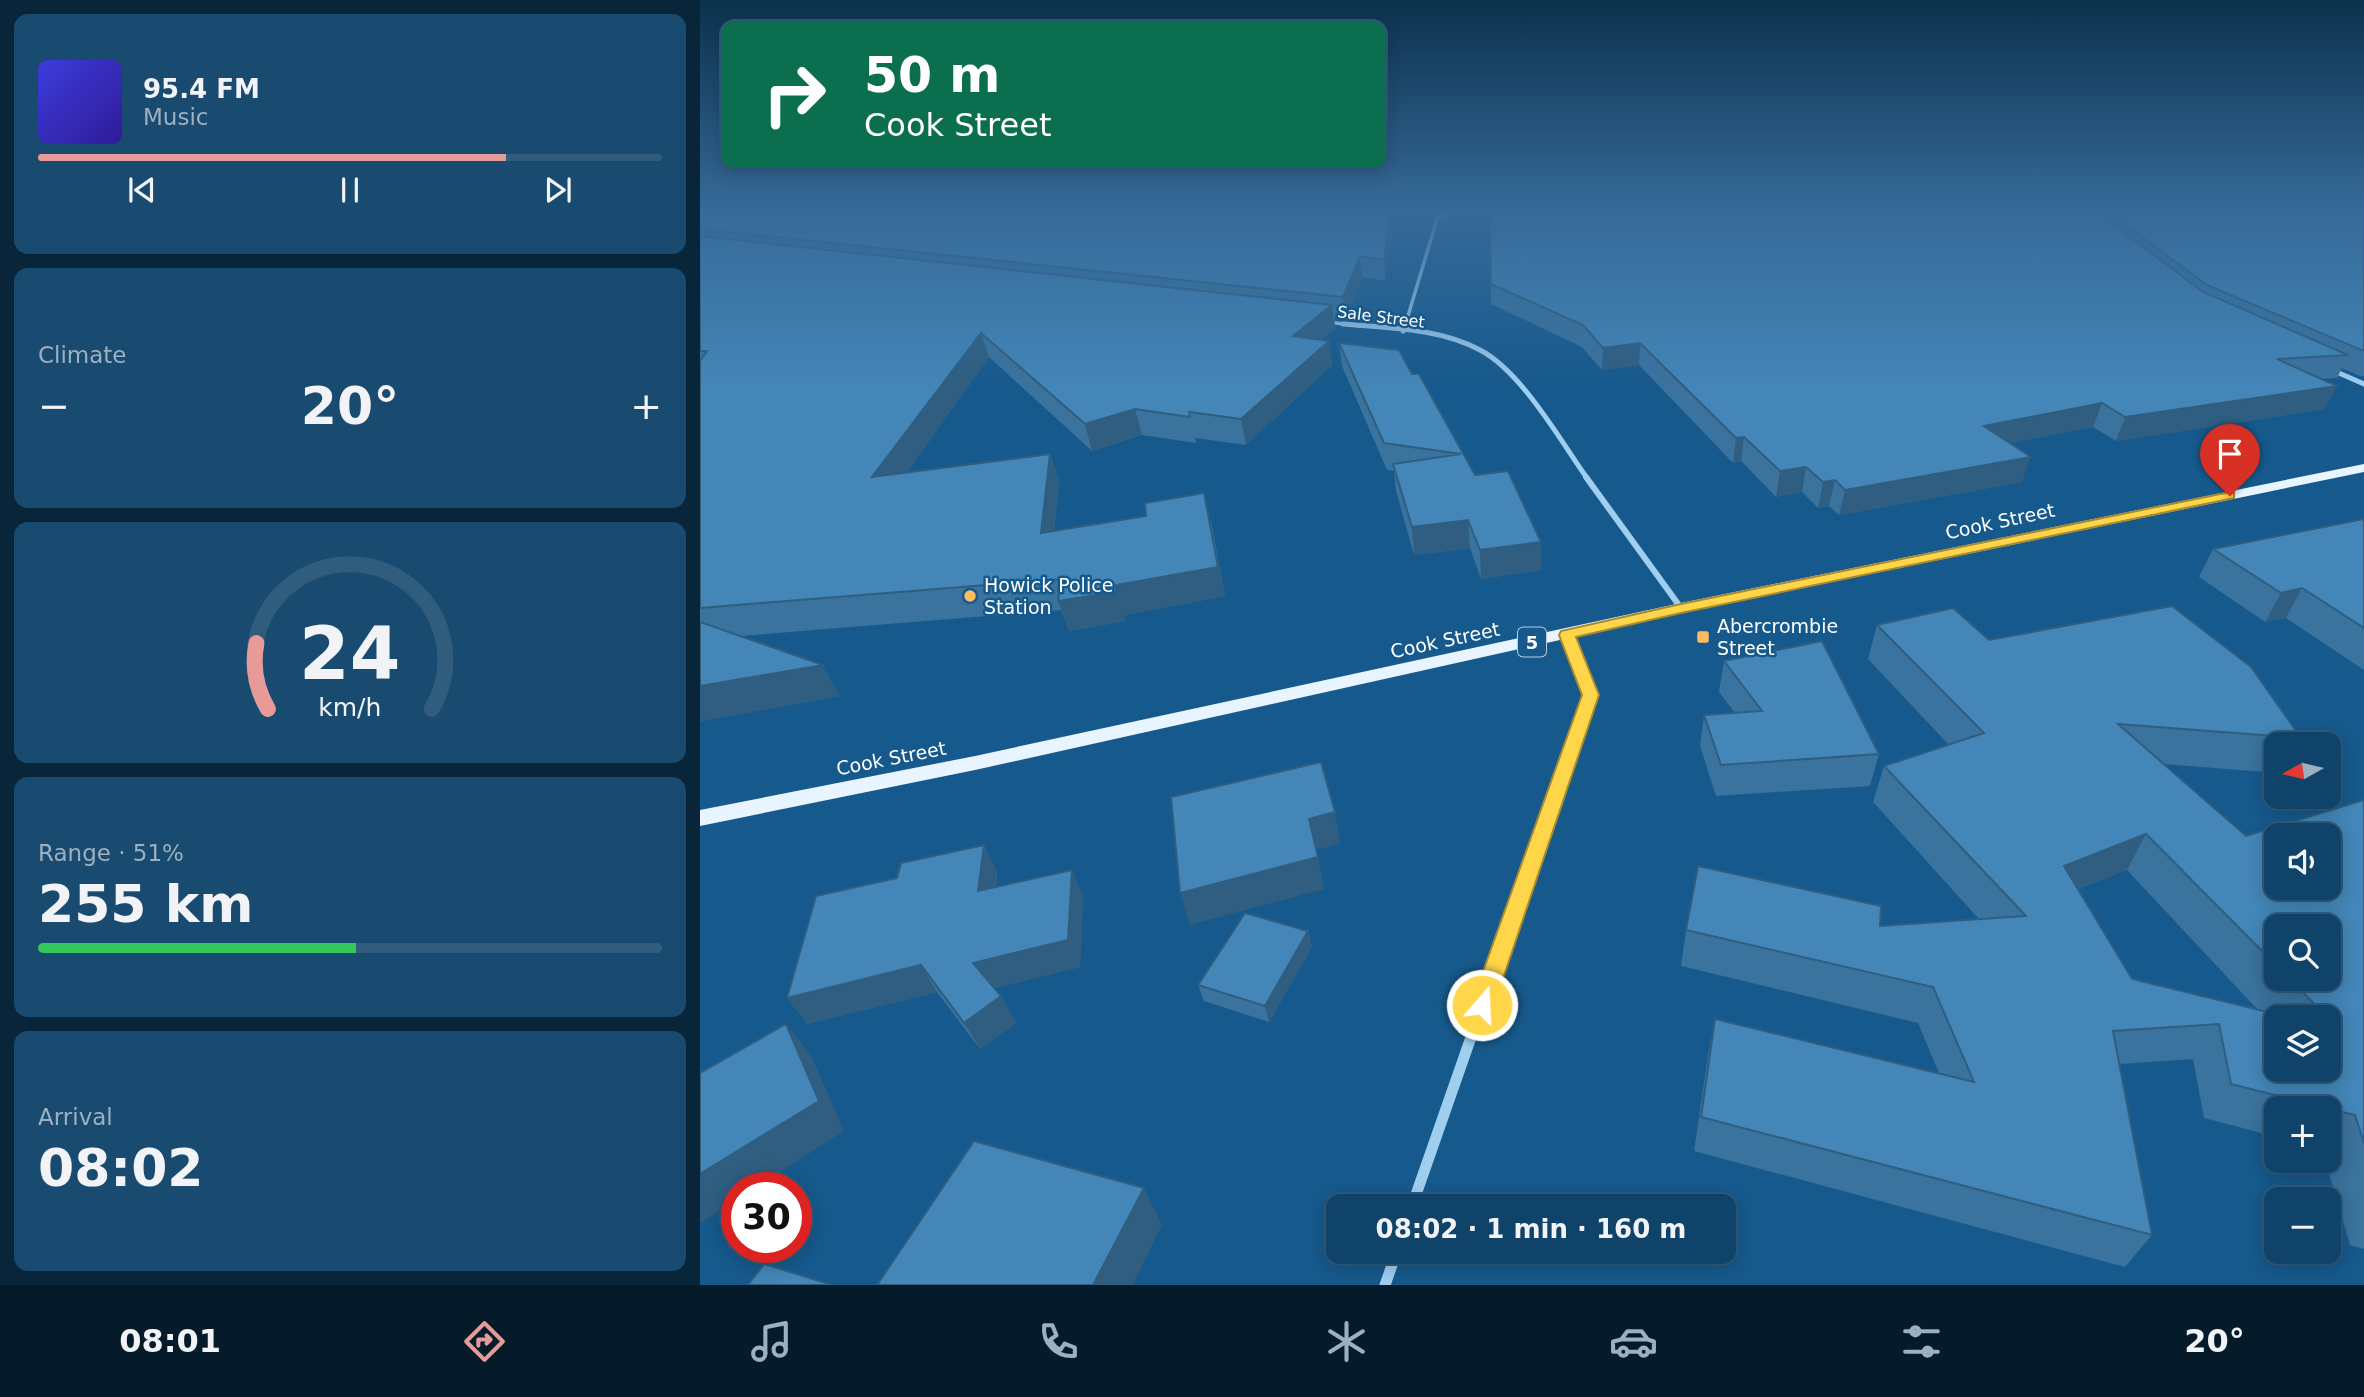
<!DOCTYPE html>
<meta charset="utf-8">
<style>
body{margin:0;font-family:"DejaVu Sans",sans-serif;background:#194a6f;color:#f1f3f6;height:100vh;display:flex;flex-direction:column;font-size:26px;white-space:nowrap}
*{box-sizing:border-box;margin:0}
p{font-size:23px;color:#9cb0c0}
.icon{flex:none;width:38px;height:38px;fill:none;stroke:currentColor;stroke-width:2;stroke-linecap:round;stroke-linejoin:round}
.map{position:relative;flex:1;overflow:hidden}
.sheet{display:flex;flex-direction:column;gap:14px;padding:14px;background:#09253a;width:700px}
.sheet>*{flex:none}
.top-card{position:absolute;left:21px;top:21px;width:665px;height:147px;border-radius:14px;box-shadow:0 4px 18px #0003,0 0 0 2px #305c7d;background:#0b6e4f;color:#fff;overflow:hidden}
.needle{width:46px;rotate:262deg}
.buttons{position:absolute;left:1564px;top:732px;display:grid;gap:14px}
.buttons a{display:grid;place-items:center;width:77px;height:77px;border-radius:14px;background:#104369;box-shadow:0 4px 18px #0003,0 0 0 2px #305c7d;font-size:35px}
.speed{position:absolute;left:21px;top:1172px;display:flex;gap:14px;font-size:35px;font-weight:700;text-align:center}
.speed>*{display:grid;place-content:center;width:91px;height:91px;border-radius:50%;background:#104369;box-shadow:0 4px 18px #0003,0 0 0 2px #305c7d;line-height:1}
.speed .limit{border:10px solid #d22;background:#fff;color:#111}
.pin{position:absolute;display:grid;place-items:center;width:60px;height:60px;color:#fff;margin:-72px -30px;border-radius:50% 50% 50% 0;rotate:-45deg;box-shadow:0 0 7px #0007}
.pin .icon{rotate:45deg}
.me{position:absolute;width:77px;margin:-38px;rotate:19deg;stroke-linejoin:round;filter:drop-shadow(0 0 5px #0008)}
.turn{display:flex;align-items:center;gap:24px;height:147px;padding:0 28px;font-size:32px}
.turn .icon{width:91px;height:91px;stroke-width:2.5}
.turn b{display:block;font-size:49px;line-height:60px}
.big{font-size:52px;font-weight:700;line-height:1.1}
.sheet .widget{flex:1;display:flex;flex-direction:column;justify-content:center;gap:10px;min-width:0;padding:0 24px;border-radius:14px;background:#194a6f}
.sheet .dial{align-items:center;gap:0}
.dial svg{height:182px;overflow:visible;fill:none;stroke:#305c7d;stroke-width:7;stroke-linecap:round;text-anchor:middle}
.dial text{fill:#f1f3f6;stroke:none}
.song{display:flex;align-items:center;gap:21px}
.cover{width:84px;height:84px;border-radius:10px;background:linear-gradient(135deg,hsl(240 70% 55%),hsl(250 70% 35%))}
.played{height:7px;border-radius:4px;background:linear-gradient(90deg,#e69b98 75%,#305c7d 75%)}
.keys{display:flex;justify-content:space-around;direction:ltr}
.heat{display:flex;justify-content:space-between;align-items:center;font-size:38px;direction:ltr}
.charge{height:10px;border-radius:5px;background:linear-gradient(90deg,#34c759 51%,#305c7d 0)}
.trip{position:absolute;left:626px;top:1194px;width:410px;height:70px;border-radius:14px;background:#104369;box-shadow:0 4px 18px #0003,0 0 0 2px #305c7d;font-weight:700;line-height:70px;text-align:center}
.menu{display:flex;height:112px;justify-content:space-around;align-items:center;background:#061b2a;color:#9cb0c0}
.menu .icon{width:49px;height:49px}
.menu .current{color:#e69b98}
.menu b{font-size:32px;color:#f1f3f6}
main{display:flex;flex:1;min-height:0}
.map>svg:first-child{display:block}
</style>
<main>
<section class="sheet">
<div class="widget">
<div class="song"><i class="cover"></i><div><b>95.4 FM</b><p>Music</p></div></div>
<div class="played"></div>
<div class="keys"><svg class="icon" aria-label="previous" viewBox="0 0 24 24"><path d="M18 5L8 12l10 7zM5 5v14"/></svg><svg class="icon" aria-label="pause" viewBox="0 0 24 24"><path d="M8 5v14M16 5v14"/></svg><svg class="icon" aria-label="next" viewBox="0 0 24 24"><path d="M6 5l10 7-10 7zM19 5v14"/></svg></div>
</div>
<div class="widget"><p>Climate</p>
<div class="heat"><a>−</a><b class="big">20°</b><a>+</a></div>
</div>
<div class="widget dial"><svg viewBox="0 0 100 80">
<path d="M14 69A42 42 0 1 1 86 69"/>
<path d="M14 69A42 42 0 0 1 9 40" stroke="#e69b98"/>
<text x="50" y="56" font-size="32" font-weight="700">24</text>
<text x="50" y="72" font-size="11">km/h</text>
</svg></div>
<div class="widget"><p>Range · 51%</p><b class="big">255 km</b><div class="charge"></div></div>
<div class="widget"><p>Arrival</p><b class="big">08:02</b></div>
</section>
<div class="map">
<svg width="1664" height="1285" viewBox="0 0 1664 1285">
<rect width="100%" height="100%" fill="#16598c"/>
<g fill="none" stroke-linecap="round" stroke-linejoin="round">
<path stroke="#a0ceef" stroke-width="3.5" d="M627 322 661 326
M705 326 737 219 752 208"/>
<path stroke="#a0ceef" stroke-width="5" d="M643 324C688 328 739 328 780 350 821 371 860 440 887 478
M703 331 705 324
M1632 370 1664 384"/>
<path stroke="#a0ceef" stroke-width="6" d="M886 477 981 608
M867 635 884 679"/>
<path stroke="#a0ceef" stroke-width="9" d="M804 941 890 695 883 677"/>
<path stroke="#a0ceef" stroke-width="11" d="M712 1206 805 940
M685 1285 697 1251"/>
<path fill="#e8f4ff" fill-rule="evenodd" d="M1664 464V472L981 613 275 770 0 826V810L275 756 981 603Z"/>
</g>
<path fill="#3a739d" fill-rule="evenodd" d="M0 208H695L685 281 662 277 645 319 634 318 635 328 621 340 629 341 632 365 546 445 495 438 496 443 442 435 392 451 289 357 207 472 350 454 359 481 354 531 511 521 525 596 425 615V621L369 631 361 610 41 636 140 696 0 721Z
M790 208H1664V376H1660L1642 368 1637 378 1620 379 1625 409 1416 441 1393 427 1310 443 1322 482 1139 515 1129 506 1118 508 1102 492 1076 497 1041 461 1033 463 939 365 902 370 882 347 791 304Z
M639 343 712 374 775 475 841 570 781 579 770 548 714 555 696 491 694 471 687 470 642 366Z
M1664 519V670L1586 618 1565 622 1499 577 1513 549Z
M1177 625 1289 640 1601 738 1597 744H1577V773L1464 764 1546 836 1664 800V1249L1650 1245 1625 1160H1629V1108H1577V1137L1504 1118 1493 1059 1420 1064 1452 1235 1425 1267 994 1151 1008 1055 1015 1019 1239 1073 1218 1023 981 966 986 930 1180 926 1279 919 1173 802 1184 766 1249 745 1168 659ZM1427 870 1557 1009 1432 979 1378 889ZM1577 926 1629 978H1577ZM1577 1017H1629V1069Z
M1024 661 1179 754 1170 786 1016 796 1000 746 1004 715 1035 713 1019 692Z
M372 870 383 897 380 967 294 988 301 996 316 1023 280 1049 237 992 107 1024 87 998 297 872 296 887Z
M608 931 612 947 569 1022 504 1001 498 985Z"/>
<path fill="#2f5e80" d="M691 208H695L685 281 684 260Z
M660 256 662 277 645 319 643 297Z
M632 305 635 328 596 360 593 336Z
M281 333 289 357 184 504 172 477Z
M629 341 632 365 546 445 541 419Z
M940 343 939 365 902 370 903 348Z
M1637 386 1625 409 1416 441 1425 417Z
M1402 403 1393 427 1277 450 1284 426Z
M435 409 442 435 392 451 385 424Z
M1044 437 1041 461 1033 463 1036 438Z
M350 454 359 481 350 562 341 533Z
M1331 457 1322 482 1139 515 1145 490Z
M1106 467 1102 492 1076 497 1080 471Z
M1135 480 1129 506 1118 508 1123 482Z
M504 493 525 596 425 615V621L369 631 358 601 416 585Z
M768 520 770 548 714 555 712 527Z
M841 542V570L781 579 780 550Z
M1602 588 1586 618 1565 622 1581 593Z
M123 665 140 696 0 721V686Z
M635 812 640 844 615 850 609 819Z
M1446 834 1427 870 1346 901 1364 866Z
M284 845 297 872 292 918 278 891Z
M618 857 624 889 490 925 480 893Z
M372 870 383 897 380 967 288 990 273 963Z
M608 931 612 947 569 1022 565 1006Z
M221 965 237 992 107 1024 87 998Z
M301 996 316 1023 280 1049 264 1023Z
M86 1024 111 1055 144 1131 55 1188H37V1200L0 1223V1174Z
M444 1188 462 1225 433 1285H393Z"/>
<path fill="#4386b7" stroke="#2f5e80" stroke-width="2" fill-rule="evenodd" d="M0 208H691L684 260 660 256 643 297 0 229Z
M790 208H1391L1503 292 1648 355 1577 359 1637 386 1425 417 1402 403 1284 426 1331 457 1145 490 1135 480 1123 482 1106 467 1080 471 1044 437 1036 438 940 343 903 348 883 325 791 284Z
M1403 208H1664V351L1507 285Z
M0 236 632 305 593 336 629 341 541 419 489 412 490 417 435 409 385 424 281 333 172 477 350 454 341 533 446 516 445 503 504 493 518 567 416 585V592L358 601 361 579 0 608V361L7 351H0Z
M639 343 699 350 712 374H719L775 475 808 471 841 542 780 550 768 520 712 527 693 464 761 454 684 443Z
M1664 519V628L1602 588 1581 593 1513 549Z
M1472 606 1551 667 1601 738 1418 724 1546 836 1664 800V1143L1655 1115 1531 1084 1519 1024 1413 1031 1452 1235 1001 1117 1015 1019 1274 1082 1233 987 986 930 998 866 1181 906 1180 926 1326 916 1184 766 1284 733 1177 625 1253 608 1289 640ZM1446 834 1577 966V926H1629V978H1589L1627 1017H1629V1019L1639 1029 1629 1027V1069H1577V1017H1588L1432 979 1364 866ZM1577 835H1629V887H1577Z
M0 622 123 665 0 686Z
M1122 641 1179 754 1021 765 1004 715 1062 711 1024 661Z
M621 762 635 812 609 819 618 857 480 893 471 797Z
M284 845 278 891 372 870 368 940 273 963 301 996 264 1023 221 965 87 998 116 896 197 878 201 863Z
M545 913 608 931 565 1006 498 985Z
M86 1024 119 1101 0 1174V1073Z
M274 1141 444 1188 393 1285H177Z
M64 1264 132 1285H48Z"/>
<linearGradient id="sky" x2="0" y2="1"><stop stop-color="#0c314d"/><stop offset="0.54" stop-color="#366a99"/><stop offset="1" stop-color="#366a99" stop-opacity="0"/></linearGradient>
<rect width="1664" height="388" fill="url(#sky)"/>
<path fill="#ffd54a" stroke="#a68a30" stroke-width="2" d="M1530 492 1534 493V498L981 613 876 637 899 695 794 1005 790 1012 782 1015 774 1012 771 1005 882 695 859 635 861 631 981 604Z"/>
<g fill="#ffbb5e" stroke="#16598c" stroke-width="2.5">
<circle cx="270" cy="596" r="7"/>
<rect x="996" y="630" width="14" height="14" rx="3.5"/>
</g>
<g text-anchor="middle" dominant-baseline="central" stroke-width="5" stroke-linejoin="round" paint-order="stroke">
<g font-size="16" fill="#fff" stroke="#16598c">
<text transform="translate(681 317) rotate(7)">Sale Street</text>
</g>
<rect fill="#16598c" stroke="#b9cddc" stroke-width="2" x="818" y="627.5" width="28" height="29" rx="5"/>
<g font-size="18" font-weight="bold" fill="#fff">
<text x="832" y="642">5</text>
</g>
<g font-size="19" fill="#fff" stroke="#16598c">
<text transform="translate(1300 521) rotate(-12)">Cook Street</text>
<text transform="translate(745 640) rotate(-12)">Cook Street</text>
<text transform="translate(191 758) rotate(-11)">Cook Street</text>
</g>
<g font-size="19" fill="#fff" stroke="#16598c" text-anchor="start">
<text x="284" y="585">Howick Police<tspan x="284" dy="22">Station</tspan></text>
<text x="1017" y="626">Abercrombie<tspan x="1017" dy="22">Street</tspan></text>
</g>
</g>
</svg>
<div class="buttons">
<a><svg class="needle" viewBox="-14 -14 28 28"><path d="M0-13l5 13h-10z" fill="#e53935"/><path d="M0 13l5-13h-10z" fill="#9cb0c0"/></svg></a>
<a><svg class="icon" aria-label="sound" viewBox="0 0 24 24"><path d="M4 9h4l5-4v14l-5-4H4zM17 9q2 3 0 6"/></svg></a>
<a><svg class="icon" aria-label="search" viewBox="0 0 24 24"><circle cx="10" cy="10" r="6"/><path d="M15 15l6 6"/></svg></a>
<a><svg class="icon" aria-label="layers" viewBox="0 0 24 24"><path d="M12 4l9 5-9 5-9-5zM3 14l9 5 9-5"/></svg></a>
<a>+</a>
<a>−</a>
</div>
<div class="speed"><div class="limit">30</div></div>
<div class="pin" style="left:1530px;top:496px;background:#d93025"><svg class="icon" aria-label="arrive" viewBox="0 0 24 24"><path d="M6 21V4h12l-3 4 3 4H6"/></svg></div>
<svg class="me" style="left:782px;top:1005px" viewBox="-20 -20 40 40"><circle r="17" fill="#ffd54a" stroke="#fff" stroke-width="3"/><path d="M0-11L8 9 0 5-8 9z" fill="#fff"/></svg>
<div class="trip">08:02 · 1 min · 160 m</div>
<div class="top-card">
<div class="turn"><svg class="icon" aria-label="right" viewBox="0 0 24 24"><path d="M7 20v-9h11M14 6l5 5-5 5"/></svg><div><b>50 m</b>Cook Street</div></div>
</div>
</div>
</main>
<nav class="menu">
<b>08:01</b>
<svg class="icon current" aria-label="directions" viewBox="0 0 24 24"><path d="M12 3l9 9-9 9-9-9zM9 14v-3h6M13 9l2 2-2 2"/></svg>
<svg class="icon" aria-label="music" viewBox="0 0 24 24"><path d="M9 18V5l10-2v13"/><circle cx="6" cy="18" r="3"/><circle cx="16" cy="16" r="3"/></svg>
<svg class="icon" aria-label="phone" viewBox="0 0 24 24"><path d="M5 4h4l2 5-3 2q2 4 5 5l2-3 5 2v4C11 20 4 13 5 4z"/></svg>
<svg class="icon" aria-label="climate" viewBox="0 0 24 24"><path d="M12 3v18M4 7l16 10M4 17L20 7"/></svg>
<svg class="icon" aria-label="car" viewBox="0 0 24 24"><path d="M5 17H2v-5l4-1 3-4h7l3 4 3 1v5h-3M9 17h6M6 11h13"/><circle cx="7" cy="17" r="2"/><circle cx="17" cy="17" r="2"/></svg>
<svg class="icon" aria-label="filters" viewBox="0 0 24 24"><path d="M4 7h16M4 17h16"/><circle cx="9" cy="7" r="2"/><circle cx="15" cy="17" r="2"/></svg>
<b>20°</b>
</nav>
